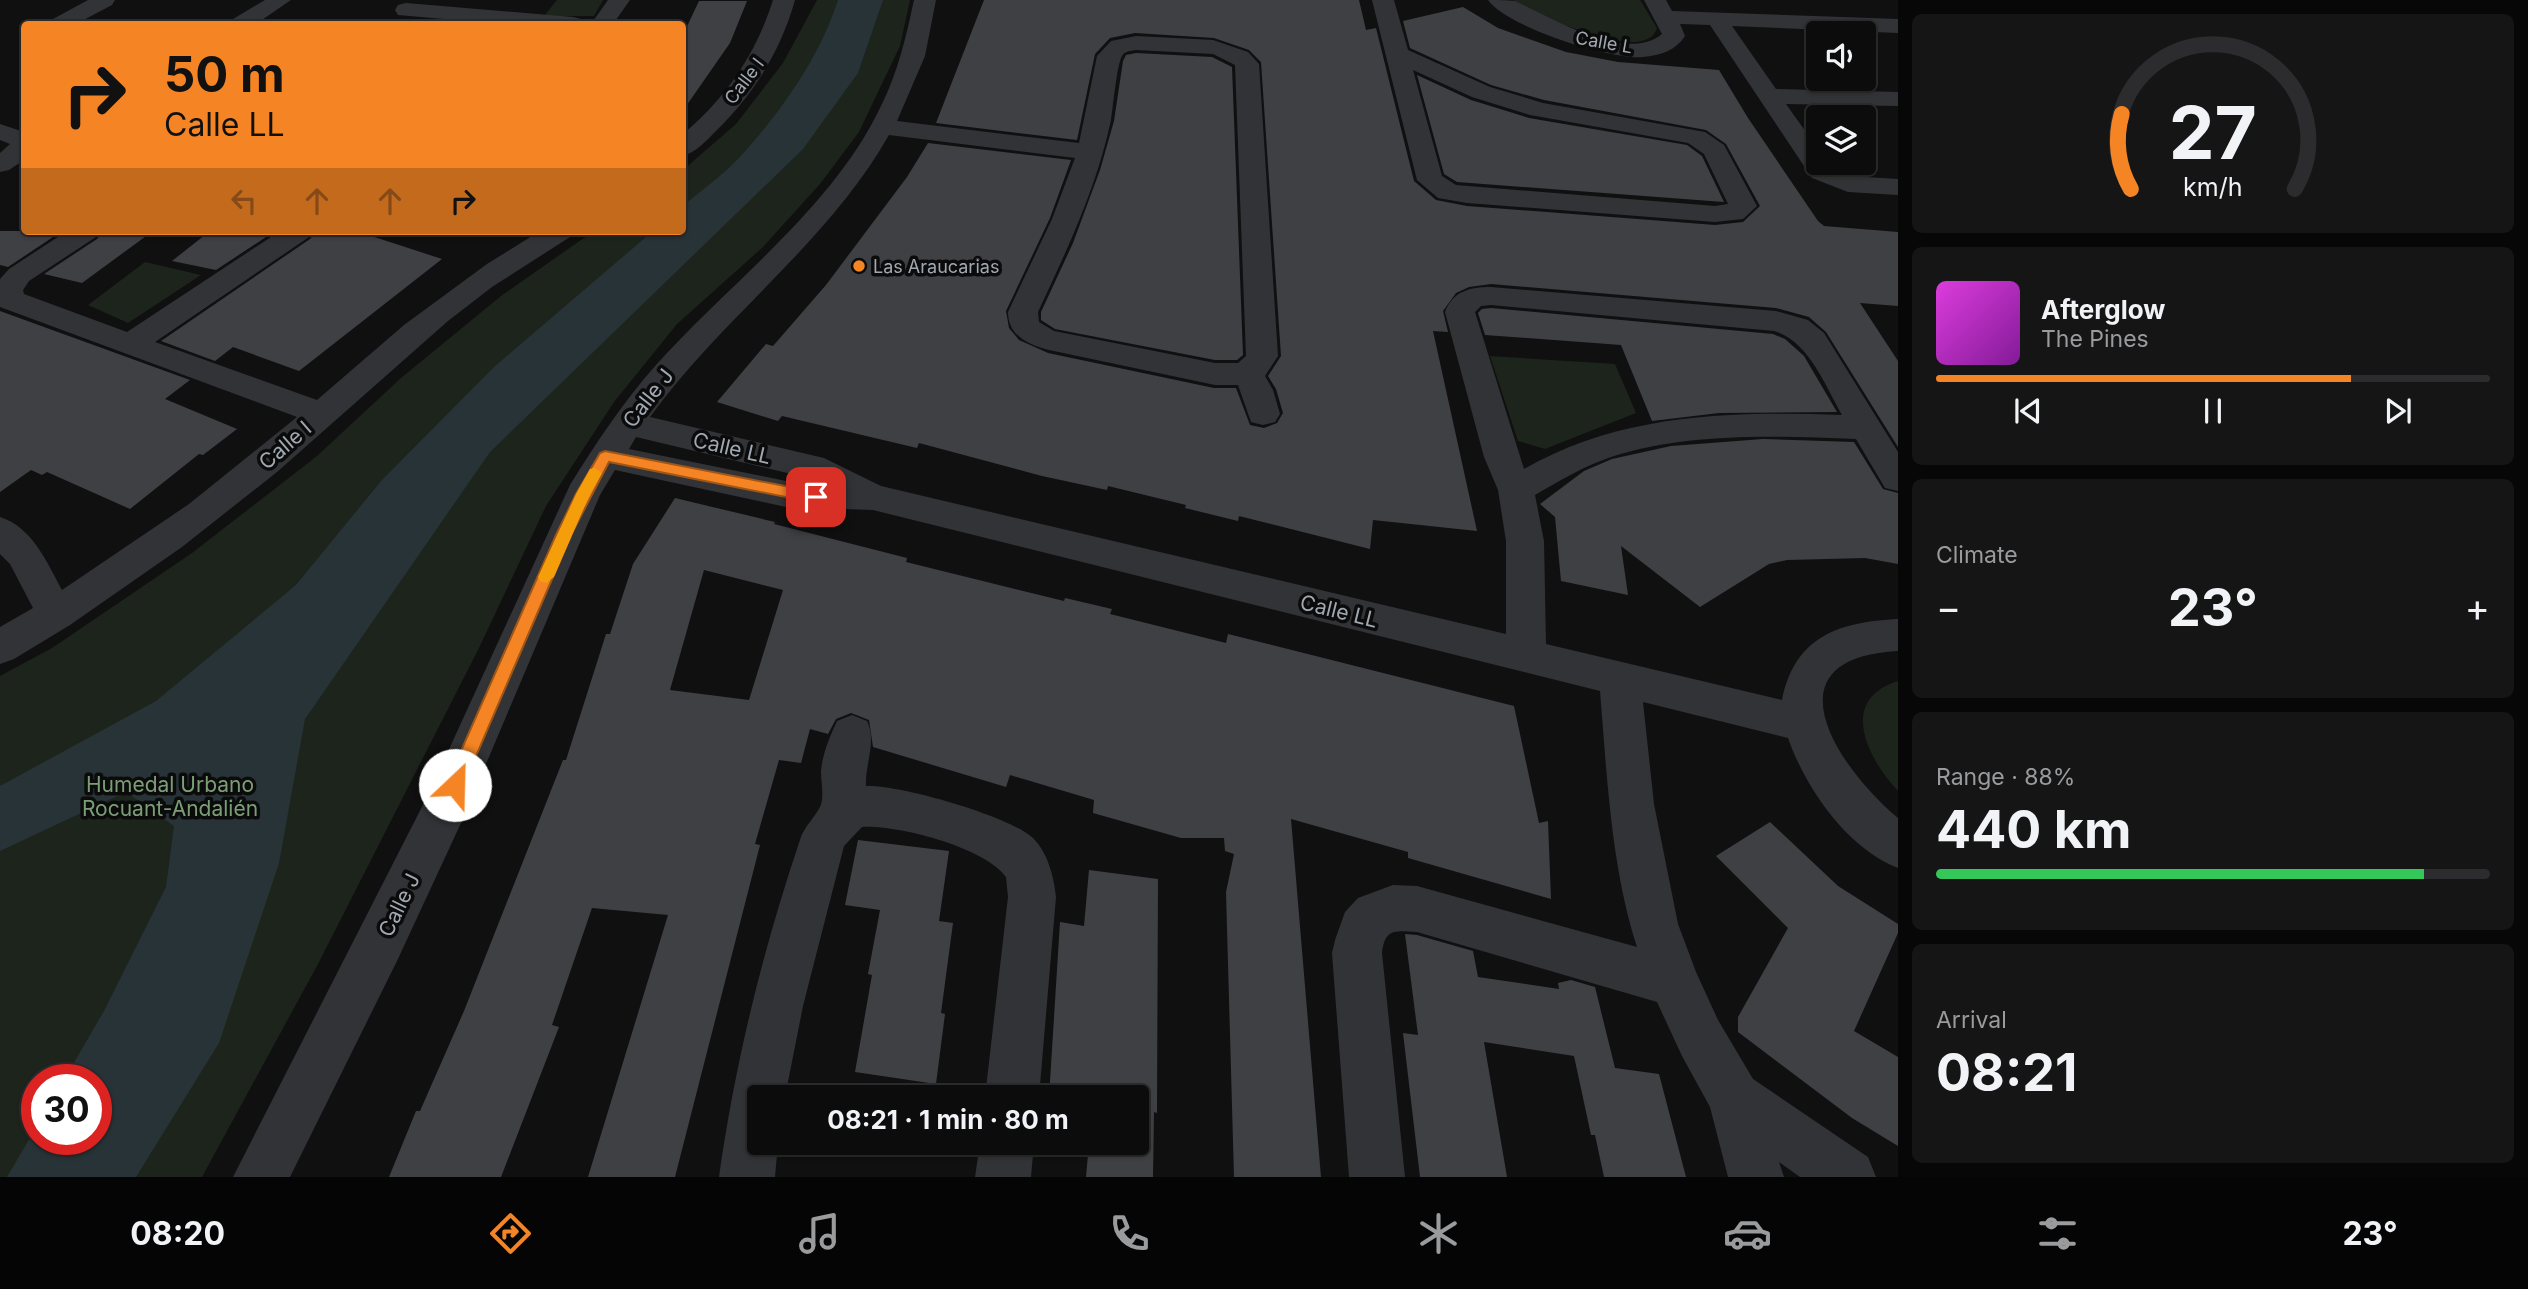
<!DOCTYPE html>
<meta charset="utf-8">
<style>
body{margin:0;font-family:Inter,sans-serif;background:#151516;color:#f1f3f6;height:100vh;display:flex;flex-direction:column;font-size:26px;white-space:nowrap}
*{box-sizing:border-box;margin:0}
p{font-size:23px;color:#9a9b9d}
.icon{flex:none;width:38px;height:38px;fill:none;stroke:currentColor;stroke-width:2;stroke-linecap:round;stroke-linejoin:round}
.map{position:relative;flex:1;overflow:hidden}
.details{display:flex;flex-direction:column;gap:14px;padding:14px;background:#070707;width:630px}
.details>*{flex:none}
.hud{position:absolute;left:21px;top:21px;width:665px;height:214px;border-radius:7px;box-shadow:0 2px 5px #0004,0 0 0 2px #2c2c2e;background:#f58524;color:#111;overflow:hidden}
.fabs{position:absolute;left:1806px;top:21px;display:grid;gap:14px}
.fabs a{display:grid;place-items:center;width:70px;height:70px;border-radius:7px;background:#0c0c0d;box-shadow:0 2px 5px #0004,0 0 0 2px #2c2c2e;font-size:35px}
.speed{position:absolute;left:21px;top:1064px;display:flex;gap:14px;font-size:35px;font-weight:700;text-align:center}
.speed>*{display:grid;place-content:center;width:91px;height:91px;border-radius:50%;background:#0c0c0d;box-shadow:0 2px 5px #0004,0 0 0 2px #2c2c2e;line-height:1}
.speed .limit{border:10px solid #d22;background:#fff;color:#111}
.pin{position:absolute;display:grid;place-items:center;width:60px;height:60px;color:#fff;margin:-30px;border-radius:14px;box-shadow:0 4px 10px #0006}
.me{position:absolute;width:77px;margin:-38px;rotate:24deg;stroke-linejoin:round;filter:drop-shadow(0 0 5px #0008)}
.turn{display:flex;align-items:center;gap:24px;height:147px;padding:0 28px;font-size:32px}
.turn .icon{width:91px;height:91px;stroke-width:2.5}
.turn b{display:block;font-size:49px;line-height:60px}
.lanes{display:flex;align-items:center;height:66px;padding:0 28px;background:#0003;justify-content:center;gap:35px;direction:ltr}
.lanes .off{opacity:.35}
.big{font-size:52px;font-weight:700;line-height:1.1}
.details .tile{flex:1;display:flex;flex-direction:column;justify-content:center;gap:10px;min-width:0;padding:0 24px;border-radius:10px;background:#151516}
.details .dial{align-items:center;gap:0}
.dial svg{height:182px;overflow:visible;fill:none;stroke:#2c2c2e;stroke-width:7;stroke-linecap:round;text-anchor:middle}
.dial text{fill:#f1f3f6;stroke:none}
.song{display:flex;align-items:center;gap:21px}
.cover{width:84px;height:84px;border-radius:10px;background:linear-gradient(135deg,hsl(300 70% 55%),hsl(290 70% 35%))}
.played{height:7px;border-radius:4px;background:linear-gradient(90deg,#f58524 75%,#2c2c2e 75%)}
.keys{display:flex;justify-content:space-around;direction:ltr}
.heat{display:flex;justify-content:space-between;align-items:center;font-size:38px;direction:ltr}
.charge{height:10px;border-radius:5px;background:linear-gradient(90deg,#34c759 88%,#2c2c2e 0)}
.trip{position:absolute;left:747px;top:1085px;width:402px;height:70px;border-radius:7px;background:#0c0c0d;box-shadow:0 2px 5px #0004,0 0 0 2px #2c2c2e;font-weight:700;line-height:70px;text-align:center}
.dock{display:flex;height:112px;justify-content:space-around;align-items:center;background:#050505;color:#9a9b9d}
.dock .icon{width:49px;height:49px}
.dock .current{color:#f58524}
.dock b{font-size:32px;color:#f1f3f6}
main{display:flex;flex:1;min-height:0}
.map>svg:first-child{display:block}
</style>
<main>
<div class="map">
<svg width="1898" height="1177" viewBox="0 0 1898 1177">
<rect width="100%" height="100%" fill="#101011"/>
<path fill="#1c241c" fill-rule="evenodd" d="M557 0H603L594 16H544Z
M817 0H910L900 46 859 132 820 184 763 247 677 324 614 402 546 506 478 650 318 964 202 1177H0V676L52 648 192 553 317 456 401 378 501 296 578 242 595 231H682L683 170 736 124 783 63ZM37 1080H96V1139H37Z
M1513 0H1640L1657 28C1646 66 1544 16 1522 7Z
M145 262 201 275 128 323 88 305Z
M1490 356 1615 364 1636 413 1545 449 1518 441Z
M1898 681V791C1868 759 1837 700 1898 681Z"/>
<path fill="#283337" d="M838 0H883L858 73 803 149 490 452 305 719 279 863 219 1043 136 1177H7L37 1126V1139H96V1080H64L105 1009 166 887 174 826 126 792 0 851V786L156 701 296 585 382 480 494 367 653 231H682L683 206C700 191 721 177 737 160 779 115 819 59 838 0Z"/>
<path fill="#3e4044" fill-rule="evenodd" d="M984 0H1359L1366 30 1376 28 1414 181 1436 200 1467 206 1715 225 1743 222 1760 206 1726 144 1706 130 1544 100 1491 85 1410 48 1403 21 1463 7 1498 28 1566 52 1618 62 1719 70 1748 118 1818 221 1824 226 1898 232V306L1860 303 1898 361V447L1826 332 1809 317 1776 308 1491 284 1469 287 1456 293 1443 311 1448 332 1433 331 1477 531 1373 520 1370 549 1239 516 1238 521 1185 508 1186 505 1108 486 1107 490 1042 476 919 443 917 448 782 416 778 421 717 402 766 344 773 346 826 285 907 177 928 143 1071 160 1050 218 1006 311 1009 328 1019 340 1048 353 1214 388H1236L1250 425 1264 428 1277 423 1283 413 1276 389 1268 376 1281 356 1261 62 1249 50 1214 38 1135 33 1110 38 1095 54 1077 140 936 123Z
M699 1H747L730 43 682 112V37Z
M1136 53 1212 57 1232 67 1243 355 1237 360H1215L1055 329 1041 320V312L1073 243 1100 170 1114 121 1123 61 1126 55Z
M1417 75 1471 100 1529 118 1687 145 1702 156 1724 202 1457 182 1444 174Z
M0 231H62L8 267 0 265Z
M103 231H153L82 283 44 274 97 239Z
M210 231H275L216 270 172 261Z
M316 231H356L442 259 299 371 233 347 215 361 161 341 310 239Z
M1491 308 1773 334 1785 339 1804 356 1837 412 1719 413 1652 421 1621 345 1485 335 1478 313 1482 309Z
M0 311 190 380 165 399 237 429 203 455 199 454 130 509 47 472 42 475 31 470 0 492Z
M1763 439 1854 442 1883 489 1898 493V564L1865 558 1787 560 1769 564 1700 607 1621 546 1628 595 1561 581 1555 517 1540 504 1584 471 1612 459 1671 446Z
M675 498 775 522 774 524 907 558 906 562 1064 601 1065 598 1112 609 1110 614 1226 643 1228 634 1514 706 1539 823 1548 821 1551 899 1408 858V852L1291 819 1321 1177H1234L1226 892 1234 854 1225 851 1224 838H1181L1093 813 1094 800 1010 775 1006 787 873 747 869 720 851 713 836 719 828 734 810 729 801 763 779 760 755 844 760 845 675 1177H588L668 915 592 908 552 1025 559 1027 501 1177H389L416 1111H420L464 1011 563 760H566L606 634H610L633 564ZM704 570 783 590 749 700 670 690Z
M1770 822 1838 886 1898 924V933L1854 1031 1898 1057V1146L1852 1118 1738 1032V1017L1788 928 1716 856Z
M858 840 949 851 939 921 953 923 941 1013 945 1014 936 1084 855 1072 872 975 868 974 880 910 845 905Z
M1089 870 1158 879 1157 1113 1154 1112 1153 1177H1086L1089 1143H1138V1097H1049L1060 922 1084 926Z
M1405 934 1417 935 1473 951 1478 977 1559 989 1558 983 1571 980 1595 987 1615 1068 1659 1074 1686 1177H1604L1595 1135H1591L1574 1056 1484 1042 1507 1177H1420L1403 1033 1418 1035Z"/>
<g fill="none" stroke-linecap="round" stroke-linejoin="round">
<path fill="#313336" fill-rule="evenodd" d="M88 0H115L112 5 76 24H50L53 19Z
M265 0H291L256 24H230L233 19Z
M608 0H630L613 24H591Z
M773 0H795C781 50 754 94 717 130 707 140 697 152 682 156V135C726 98 756 54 773 0Z
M914 0H936L925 56 897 121 1079 143 1097 56 1111 41 1136 36 1213 40 1248 52 1259 64 1278 356 1265 376 1273 390 1280 414 1275 422 1263 425 1251 422 1238 385H1215L1049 350C1029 345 1008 336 1008 312L1052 219 1075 158 889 135C827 244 722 317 650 417L824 458 881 486 1506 634V541L1498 490 1484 457 1445 312C1453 291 1470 287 1491 287L1776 311 1808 320 1824 333 1898 452V491L1885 488 1856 439C1775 436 1689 432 1611 457 1584 466 1559 481 1535 495L1544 541 1546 644 1782 700C1795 636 1839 622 1898 619V651C1764 658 1838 768 1898 818V868C1847 848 1806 789 1788 738L1643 702 1654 804 1678 924 1696 972 1718 1020 1753 1079 1868 1157 1876 1177H1800L1779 1162 1784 1177H1728L1710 1107 1682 1056 1657 1002 1417 932C1395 931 1385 928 1382 953L1405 1177H1349L1332 953 1335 940 1345 912 1358 898 1393 885 1417 886 1637 947C1611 867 1607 775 1600 691L873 510 786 507 615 470 600 495 461 823 397 961 290 1177H233L429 793 570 485C596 443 623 402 656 365 731 281 832 209 881 106 898 72 906 37 914 0ZM1136 50 1213 54 1235 65 1246 356 1238 363H1215L1054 331 1039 322 1038 312C1067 250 1097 187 1111 120 1113 107 1117 64 1122 56 1125 51 1130 51 1136 50ZM1491 305 1774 331C1809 341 1825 386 1842 415 1733 411 1621 413 1524 469L1475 312 1481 306ZM636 437 796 475 819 484 786 481 629 449Z
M1372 0H1394L1408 50 1490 87 1543 103 1705 132 1724 145 1757 206 1743 219 1715 222 1467 203 1438 198 1417 180ZM1413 70 1472 97 1530 115 1688 143 1704 154 1728 204 1715 206 1456 185 1442 176Z
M1488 0C1496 0 1508 0 1515 1 1551 17 1626 64 1662 34L1644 0H1666L1672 11 1898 19V33L1732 26 1776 89 1898 92V106L1786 104 1818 149V163H1828L1850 176 1898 179V195L1848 192 1812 178 1710 25 1680 24 1685 36C1675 51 1661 55 1643 57 1611 60 1507 27 1488 0Z
M406 3 573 17 581 19 584 24H501L398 15 395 10 398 5Z
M0 124 24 132V160L9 170 0 172V153L10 144 0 140Z
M67 231H100L96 237 29 281 23 290 24 294 127 332 280 231H313L309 237 155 342 317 400 404 325 487 264 540 231H574L570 237 492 287 448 321 277 472 182 547 70 625 14 659 0 664V627L33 608 10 564 0 554V517C32 527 47 562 62 590L189 504 297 417 0 307V279L9 269Z
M852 715 867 721C877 741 865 763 866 786 898 784 1010 816 1033 838 1048 853 1054 877 1056 897L1039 1097H985L1008 897 1006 877C984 847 898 825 862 827L844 846 803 1006 785 1097H760V1143H778L775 1177H719C735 1063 763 949 800 840 804 826 819 813 821 804 824 795 821 781 821 772 822 755 830 736 837 721Z
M980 1143H1034L1031 1177H975Z"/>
</g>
<path fill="#f58524" stroke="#9f5617" stroke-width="2" d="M605 451 816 492 823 497 816 503 609 462 571 535 461 791 455 794 449 791 446 785 556 535 576 494 600 453Z"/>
<path fill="#f59e0b" d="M595 468 602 473 590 494 554 577 546 583 540 581 538 577 576 494 590 469Z"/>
<circle fill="#f58524" stroke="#0b0b0c" stroke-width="2.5" cx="859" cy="266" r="7"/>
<g text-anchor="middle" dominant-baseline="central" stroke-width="7" stroke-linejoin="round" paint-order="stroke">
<g font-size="18" fill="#a0a9b2" stroke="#0b0b0c">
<text transform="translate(1604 42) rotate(10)">Calle L</text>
<text transform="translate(744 81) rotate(-53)">Calle I</text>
</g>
<g font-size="18" fill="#a0a9b2" stroke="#0b0b0c" text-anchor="start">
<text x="873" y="266">Las Araucarias</text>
</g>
<g font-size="21" fill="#a0a9b2" stroke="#0b0b0c">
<text transform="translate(648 398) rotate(-52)">Calle J</text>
<text transform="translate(285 445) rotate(-41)">Calle I</text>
<text transform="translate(732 448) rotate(13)">Calle LL</text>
<text transform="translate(1339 611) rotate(14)">Calle LL</text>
<text transform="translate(399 905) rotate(-64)">Calle J</text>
</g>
<g font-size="21" fill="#7c9e77" stroke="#0b0b0c">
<text x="170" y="784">Humedal Urbano<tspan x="170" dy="24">Rocuant-Andalién</tspan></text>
</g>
</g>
</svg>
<div class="fabs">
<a><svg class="icon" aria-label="sound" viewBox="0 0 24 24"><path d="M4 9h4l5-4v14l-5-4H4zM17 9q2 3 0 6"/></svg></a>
<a><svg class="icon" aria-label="layers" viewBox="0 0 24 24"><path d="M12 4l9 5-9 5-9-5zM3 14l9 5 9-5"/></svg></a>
</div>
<div class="speed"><div class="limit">30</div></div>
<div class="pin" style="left:816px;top:497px;background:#d93025"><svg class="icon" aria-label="arrive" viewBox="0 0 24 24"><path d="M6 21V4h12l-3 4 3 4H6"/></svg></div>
<svg class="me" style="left:455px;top:785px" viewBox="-20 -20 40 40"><circle r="19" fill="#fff"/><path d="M0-13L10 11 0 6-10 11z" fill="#f58524"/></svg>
<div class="trip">08:21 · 1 min · 80 m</div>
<div class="hud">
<div class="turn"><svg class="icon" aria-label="right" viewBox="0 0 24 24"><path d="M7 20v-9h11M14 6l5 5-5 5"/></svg><div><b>50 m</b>Calle LL</div></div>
<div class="lanes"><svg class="icon off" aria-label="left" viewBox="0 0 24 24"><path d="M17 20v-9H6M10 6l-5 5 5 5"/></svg><svg class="icon off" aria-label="ahead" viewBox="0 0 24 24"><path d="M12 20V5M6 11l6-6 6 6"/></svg><svg class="icon off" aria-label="ahead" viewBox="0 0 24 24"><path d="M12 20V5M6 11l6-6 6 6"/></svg><svg class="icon" aria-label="right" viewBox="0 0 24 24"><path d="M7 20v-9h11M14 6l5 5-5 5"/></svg></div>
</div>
</div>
<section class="details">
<div class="tile dial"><svg viewBox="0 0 100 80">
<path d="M14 69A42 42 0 1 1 86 69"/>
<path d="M14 69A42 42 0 0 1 10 36" stroke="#f58524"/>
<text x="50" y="56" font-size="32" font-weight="700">27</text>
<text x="50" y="72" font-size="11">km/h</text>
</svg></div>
<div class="tile">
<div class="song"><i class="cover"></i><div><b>Afterglow</b><p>The Pines</p></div></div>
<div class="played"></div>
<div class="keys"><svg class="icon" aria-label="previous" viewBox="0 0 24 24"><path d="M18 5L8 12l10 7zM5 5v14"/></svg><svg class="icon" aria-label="pause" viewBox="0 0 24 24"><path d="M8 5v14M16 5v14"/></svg><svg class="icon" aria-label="next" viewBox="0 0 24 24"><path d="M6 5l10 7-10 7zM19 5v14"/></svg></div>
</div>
<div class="tile"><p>Climate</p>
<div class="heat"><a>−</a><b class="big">23°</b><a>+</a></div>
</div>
<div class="tile"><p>Range · 88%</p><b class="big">440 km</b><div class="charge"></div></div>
<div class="tile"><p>Arrival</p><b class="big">08:21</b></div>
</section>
</main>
<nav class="dock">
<b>08:20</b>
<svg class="icon current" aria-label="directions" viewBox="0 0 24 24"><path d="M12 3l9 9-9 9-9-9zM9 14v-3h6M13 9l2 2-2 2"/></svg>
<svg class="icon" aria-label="music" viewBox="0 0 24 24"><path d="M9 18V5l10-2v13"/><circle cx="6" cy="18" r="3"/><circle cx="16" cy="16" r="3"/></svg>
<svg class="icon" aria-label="phone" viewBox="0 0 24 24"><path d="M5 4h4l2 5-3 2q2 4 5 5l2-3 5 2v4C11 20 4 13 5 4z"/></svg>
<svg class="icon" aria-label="climate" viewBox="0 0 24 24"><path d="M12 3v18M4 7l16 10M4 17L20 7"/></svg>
<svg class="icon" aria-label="car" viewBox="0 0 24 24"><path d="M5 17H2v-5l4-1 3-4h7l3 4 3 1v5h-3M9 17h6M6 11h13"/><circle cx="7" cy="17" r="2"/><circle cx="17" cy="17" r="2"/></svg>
<svg class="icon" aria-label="filters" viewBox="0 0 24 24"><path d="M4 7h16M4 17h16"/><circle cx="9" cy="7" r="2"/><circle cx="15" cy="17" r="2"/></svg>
<b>23°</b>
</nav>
